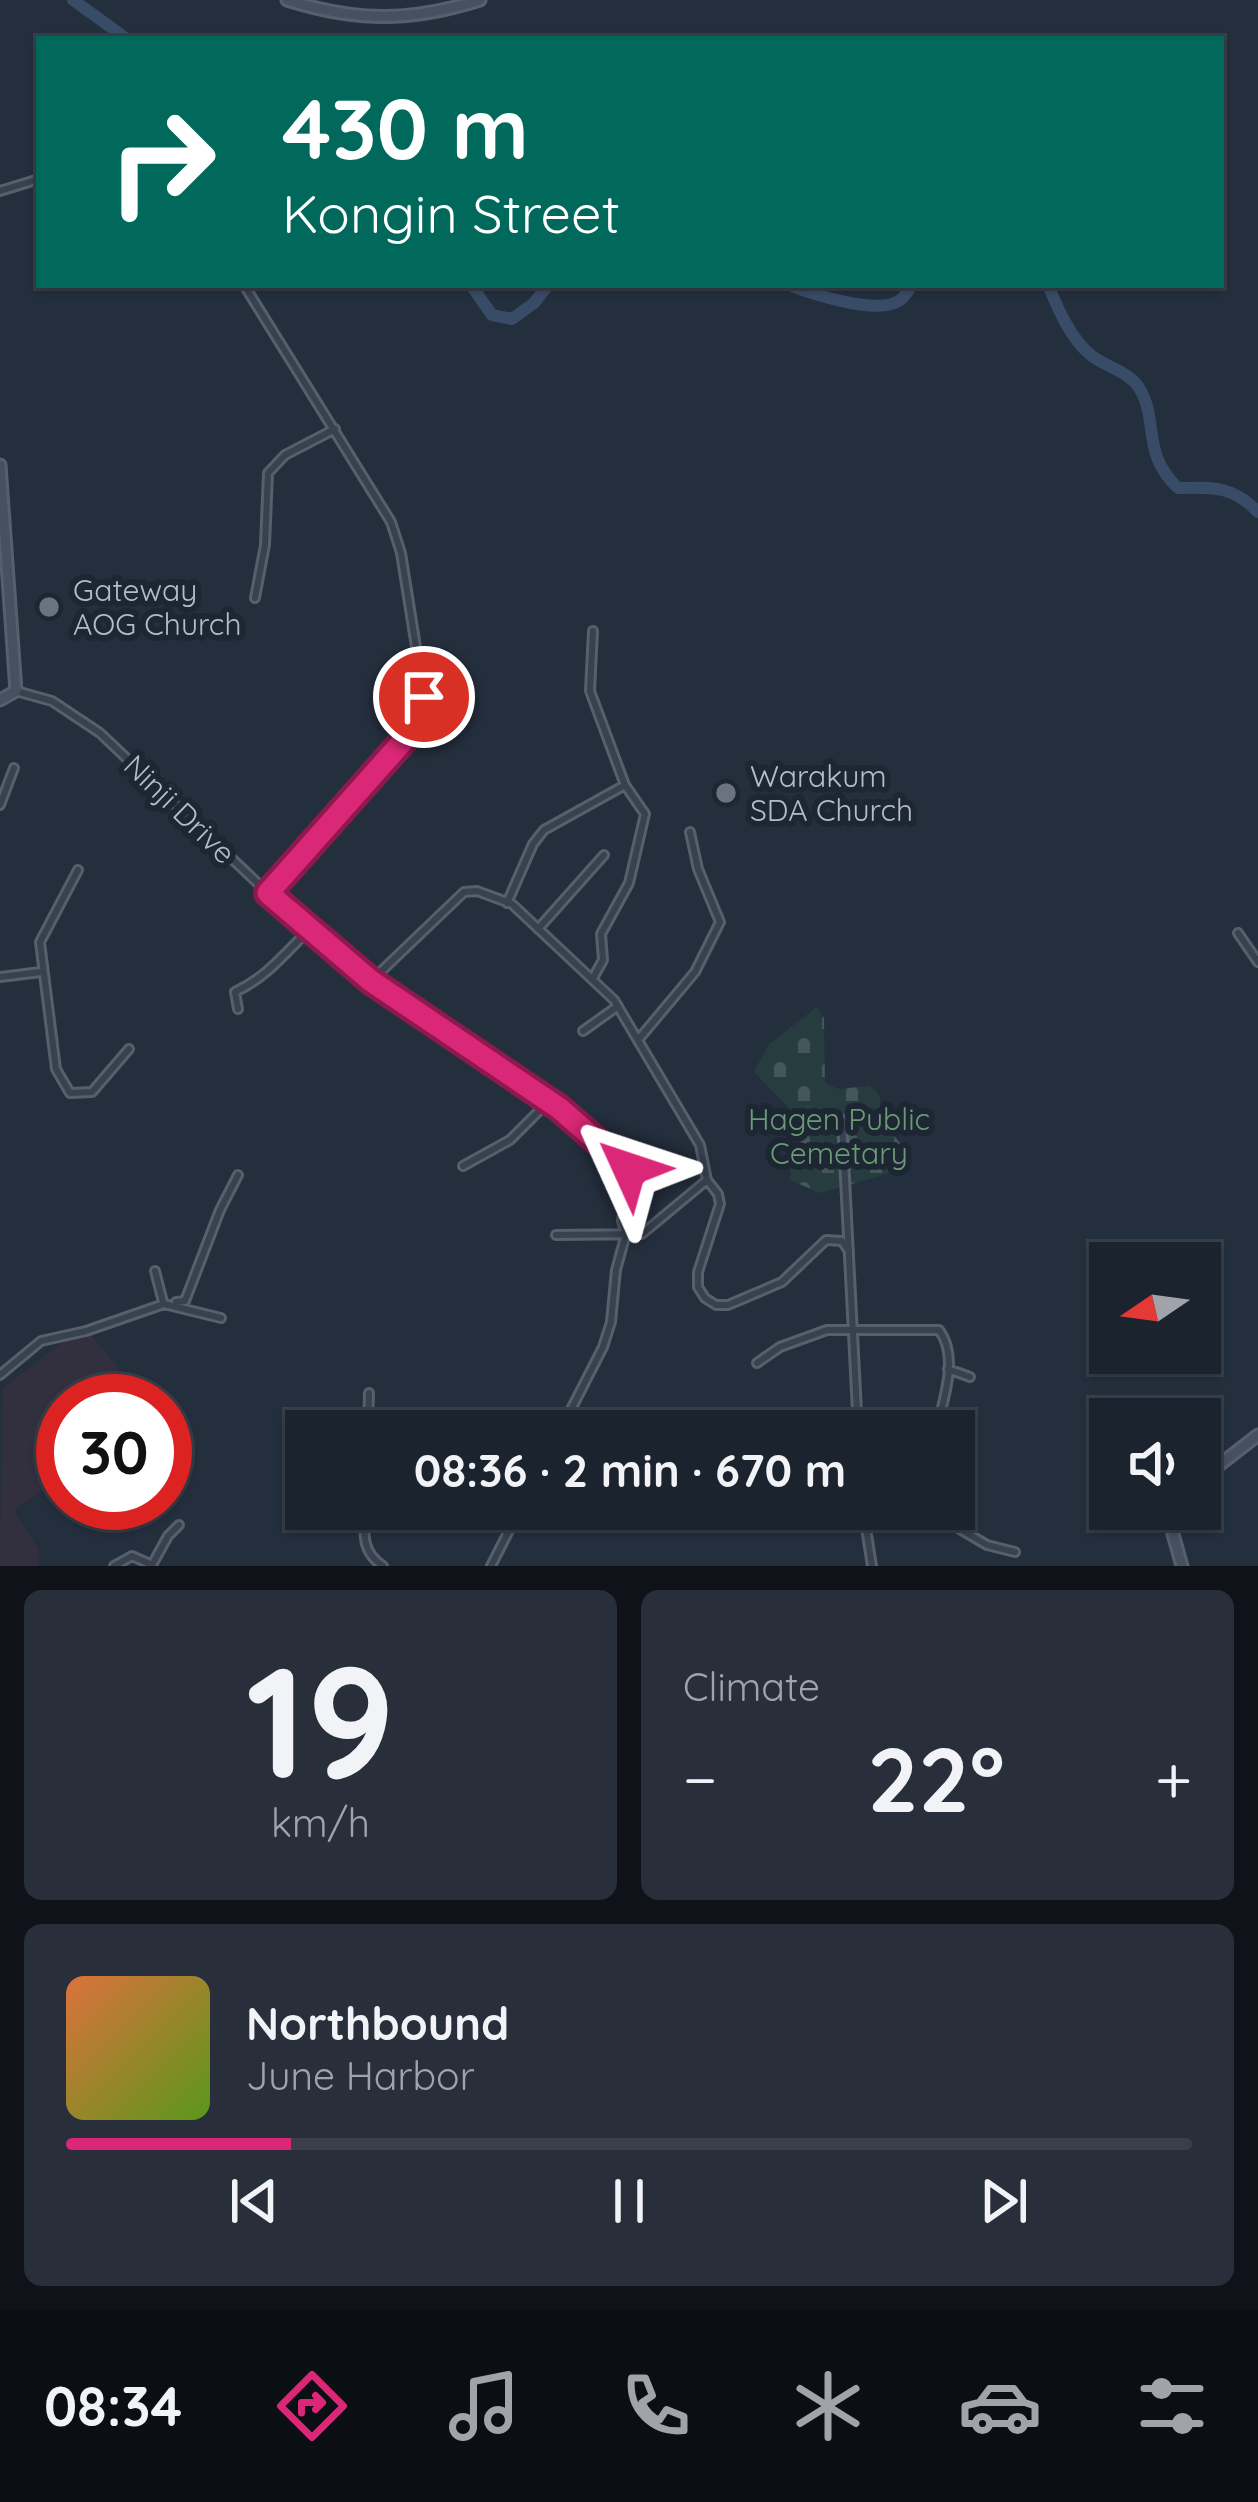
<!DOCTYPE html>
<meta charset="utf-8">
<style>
body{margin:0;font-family:Quicksand,sans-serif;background:#282f3a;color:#f1f3f6;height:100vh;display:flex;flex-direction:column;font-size:45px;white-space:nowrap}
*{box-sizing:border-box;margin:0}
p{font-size:39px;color:#a0a4aa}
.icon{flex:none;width:66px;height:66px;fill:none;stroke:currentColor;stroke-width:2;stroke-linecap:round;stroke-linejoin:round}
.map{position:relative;height:1566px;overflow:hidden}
.side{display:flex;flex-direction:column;gap:24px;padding:24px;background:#0f1319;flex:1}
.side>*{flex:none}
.banner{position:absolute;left:36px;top:36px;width:1188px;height:252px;border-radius:0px;box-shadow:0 3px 9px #0004,0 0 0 3px #39404a;background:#00695c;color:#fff;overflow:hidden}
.needle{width:78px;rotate:257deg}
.controls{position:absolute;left:1089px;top:1242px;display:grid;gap:24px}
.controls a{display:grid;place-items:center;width:132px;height:132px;border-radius:0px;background:#1b232e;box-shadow:0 3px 9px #0004,0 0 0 3px #39404a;font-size:60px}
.speed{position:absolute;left:36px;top:1374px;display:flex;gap:24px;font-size:60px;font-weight:700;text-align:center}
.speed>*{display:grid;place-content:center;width:156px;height:156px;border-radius:50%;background:#1b232e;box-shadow:0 3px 9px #0004,0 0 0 3px #39404a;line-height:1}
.speed .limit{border:18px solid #d22;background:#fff;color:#111}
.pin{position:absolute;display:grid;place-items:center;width:102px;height:102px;color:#fff;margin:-51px;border:6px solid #fff;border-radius:50%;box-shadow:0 3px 12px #0007}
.me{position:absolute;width:132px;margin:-66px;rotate:312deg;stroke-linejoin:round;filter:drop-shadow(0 0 9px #0008)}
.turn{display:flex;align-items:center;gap:42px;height:252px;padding:0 48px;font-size:54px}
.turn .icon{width:156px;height:156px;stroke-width:2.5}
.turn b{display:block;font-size:84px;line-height:102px}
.big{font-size:90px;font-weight:700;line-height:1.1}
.side .widget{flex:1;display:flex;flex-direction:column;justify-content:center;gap:18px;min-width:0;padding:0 42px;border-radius:18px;background:#282f3a}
.side .dial{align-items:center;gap:0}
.dial b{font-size:156px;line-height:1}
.song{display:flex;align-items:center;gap:36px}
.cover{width:144px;height:144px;border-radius:18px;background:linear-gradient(135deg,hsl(20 70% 55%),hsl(90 70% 35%))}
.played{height:12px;border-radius:6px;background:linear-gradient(90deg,#db2777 20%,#39404a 20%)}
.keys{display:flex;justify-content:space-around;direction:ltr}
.heat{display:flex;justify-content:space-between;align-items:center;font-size:66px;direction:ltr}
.side .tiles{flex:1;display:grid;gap:24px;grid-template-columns:1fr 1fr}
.widget:last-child{grid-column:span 2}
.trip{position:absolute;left:285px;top:1410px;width:690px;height:120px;border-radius:0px;background:#1b232e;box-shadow:0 3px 9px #0004,0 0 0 3px #39404a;font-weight:700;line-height:120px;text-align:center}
.tab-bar{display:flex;height:192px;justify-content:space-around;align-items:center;background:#0b0e12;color:#a0a4aa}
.tab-bar .icon{width:84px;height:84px}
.tab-bar .active{color:#db2777}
.tab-bar b{font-size:54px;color:#f1f3f6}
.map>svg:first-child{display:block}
</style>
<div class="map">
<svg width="1258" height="1566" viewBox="0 0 1258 1566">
<defs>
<pattern id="cemetery-stones" width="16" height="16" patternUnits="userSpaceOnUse" patternTransform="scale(3)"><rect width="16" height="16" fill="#263c3f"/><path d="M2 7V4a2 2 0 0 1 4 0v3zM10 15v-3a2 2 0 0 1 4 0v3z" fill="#435659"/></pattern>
</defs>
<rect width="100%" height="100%" fill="#242f3e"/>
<path fill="#32303f" d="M90 1334 117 1366 131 1401H63V1476L14 1510 38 1549 39 1566H0L2 1389 67 1339Z"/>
<path fill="url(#cemetery-stones)" d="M817 1007 824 1018 825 1083 838 1089 869 1086 878 1093 888 1127 909 1156 905 1166 894 1172 820 1193 790 1180 792 1111 754 1072 769 1044Z"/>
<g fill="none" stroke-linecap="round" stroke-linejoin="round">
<path stroke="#394c67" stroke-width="12" d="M73 0 127 39
M471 285 492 315 512 319 534 303 548 285
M789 285C812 294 879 316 900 300 906 296 908 290 912 285
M1048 285C1058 309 1071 340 1092 356 1105 366 1128 372 1138 386 1160 420 1140 452 1178 488 1213 487 1233 486 1258 512"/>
<defs>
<path id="street" d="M0 191 39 179
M244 285 391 522 401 553 424 697 425 711 420 722 268 893
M255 598 265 545 268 473 285 455 335 429
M593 631 590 691 625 785 645 814 629 883 601 934 603 960 593 978
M16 691 52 701 100 733 268 893 371 981 559 1108 629 1169 622 1221 626 1234 616 1270 611 1322 603 1347 560 1431
M0 805 14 768
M78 870 40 942 56 1069 70 1093 92 1092 129 1049
M507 903 533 844 544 830 625 785
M538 929 604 855
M1238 933 1258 962
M0 977 41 972
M371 981 464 892 477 891 512 904 614 1000 700 1145 707 1180
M238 1009 235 992C268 976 283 955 310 929
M583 1031 618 1006
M638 1040 695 972 720 922 698 869 690 832
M842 1120 858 1431
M463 1166 510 1140 549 1101
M556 1235 642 1234 707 1180 718 1194 720 1204 698 1272V1287L705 1298 716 1305H728L782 1282 826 1240 842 1241 849 1251
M155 1271 163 1302
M176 1302 185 1301 220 1210 238 1175
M757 1363 780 1347 827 1330H939C959 1356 944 1398 937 1427
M948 1369 970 1377
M0 1375 41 1341 86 1331 164 1304 221 1318
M368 1431 369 1393
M365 1509C364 1533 361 1552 383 1566
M863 1509 872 1566
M864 1519 928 1518 948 1522 987 1545 1015 1552
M114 1566 132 1556 152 1565 168 1536 179 1525
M491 1566 520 1509"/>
<path id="secondary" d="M287 0C357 22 410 22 480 0
M0 465 16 691 0 700
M1200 1480 1258 1435
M1181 1509 1173 1534 1182 1566"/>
</defs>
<use href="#street" stroke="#565f6c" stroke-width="12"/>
<use href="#secondary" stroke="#565f6c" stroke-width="15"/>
<use href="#street" stroke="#38414e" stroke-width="6"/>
<use href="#secondary" stroke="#465061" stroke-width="9"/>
</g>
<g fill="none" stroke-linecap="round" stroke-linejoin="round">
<defs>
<path id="route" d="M424 697 420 722 268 893 371 981 559 1108 629 1169"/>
</defs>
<use href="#route" stroke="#8e194d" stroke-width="30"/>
<use href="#route" stroke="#db2777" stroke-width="21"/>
</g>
<g fill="#6b7280" stroke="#1d2633" stroke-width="4.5">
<circle cx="49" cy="607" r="12"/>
<circle cx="726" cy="793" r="12"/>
</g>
<g text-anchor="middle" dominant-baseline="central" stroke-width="12" stroke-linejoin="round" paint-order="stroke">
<g font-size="30" fill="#b4bcc9" stroke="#1d2633" text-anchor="start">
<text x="73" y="590">Gateway<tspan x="73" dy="34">AOG Church</tspan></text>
<text x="750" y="776">Warakum<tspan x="750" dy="34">SDA Church</tspan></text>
</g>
<g font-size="30" fill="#b4bcc9" stroke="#1d2633">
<text transform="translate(180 809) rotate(44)">Ninji Drive</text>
</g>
<g font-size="30" fill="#6b9a76" stroke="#1d2633">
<text x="839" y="1119">Hagen Public<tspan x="839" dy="34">Cemetary</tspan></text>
</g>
</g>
</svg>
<div class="controls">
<a><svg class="needle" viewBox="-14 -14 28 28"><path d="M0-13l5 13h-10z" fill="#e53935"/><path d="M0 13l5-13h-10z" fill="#a0a4aa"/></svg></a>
<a><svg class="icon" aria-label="sound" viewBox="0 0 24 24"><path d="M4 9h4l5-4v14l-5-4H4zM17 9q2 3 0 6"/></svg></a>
</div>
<div class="speed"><div class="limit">30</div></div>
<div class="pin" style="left:424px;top:697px;background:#d93025"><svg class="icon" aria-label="arrive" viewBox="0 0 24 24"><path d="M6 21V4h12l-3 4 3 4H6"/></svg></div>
<svg class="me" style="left:629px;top:1169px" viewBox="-20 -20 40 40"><path d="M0-17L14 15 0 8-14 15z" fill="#db2777" stroke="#fff" stroke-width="4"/></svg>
<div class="trip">08:36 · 2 min · 670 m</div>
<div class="banner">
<div class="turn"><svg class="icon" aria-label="right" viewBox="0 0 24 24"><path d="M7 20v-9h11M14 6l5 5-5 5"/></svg><div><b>430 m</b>Kongin Street</div></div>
</div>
</div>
<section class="side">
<div class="tiles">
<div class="widget dial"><b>19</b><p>km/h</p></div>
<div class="widget"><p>Climate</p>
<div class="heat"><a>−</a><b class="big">22°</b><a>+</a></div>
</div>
<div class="widget">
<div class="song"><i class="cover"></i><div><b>Northbound</b><p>June Harbor</p></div></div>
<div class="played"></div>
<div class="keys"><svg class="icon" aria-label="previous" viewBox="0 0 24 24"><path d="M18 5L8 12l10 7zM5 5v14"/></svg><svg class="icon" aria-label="pause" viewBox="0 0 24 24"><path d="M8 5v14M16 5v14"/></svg><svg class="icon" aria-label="next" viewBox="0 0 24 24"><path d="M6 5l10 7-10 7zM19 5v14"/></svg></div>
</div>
</div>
</section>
<nav class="tab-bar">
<b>08:34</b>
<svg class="icon active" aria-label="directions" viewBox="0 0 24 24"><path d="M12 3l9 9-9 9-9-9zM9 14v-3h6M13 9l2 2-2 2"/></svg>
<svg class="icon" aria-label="music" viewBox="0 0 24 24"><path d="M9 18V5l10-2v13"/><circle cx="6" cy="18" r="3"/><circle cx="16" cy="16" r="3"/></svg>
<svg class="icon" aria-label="phone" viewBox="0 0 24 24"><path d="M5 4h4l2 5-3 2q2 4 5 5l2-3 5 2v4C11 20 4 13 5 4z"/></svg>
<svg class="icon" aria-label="climate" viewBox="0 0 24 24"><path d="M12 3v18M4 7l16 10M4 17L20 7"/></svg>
<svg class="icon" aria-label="car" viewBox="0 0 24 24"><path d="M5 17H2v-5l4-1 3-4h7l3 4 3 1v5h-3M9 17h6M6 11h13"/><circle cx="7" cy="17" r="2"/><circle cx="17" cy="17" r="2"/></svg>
<svg class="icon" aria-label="filters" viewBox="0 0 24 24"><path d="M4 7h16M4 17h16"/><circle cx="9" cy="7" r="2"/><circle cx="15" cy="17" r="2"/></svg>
</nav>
